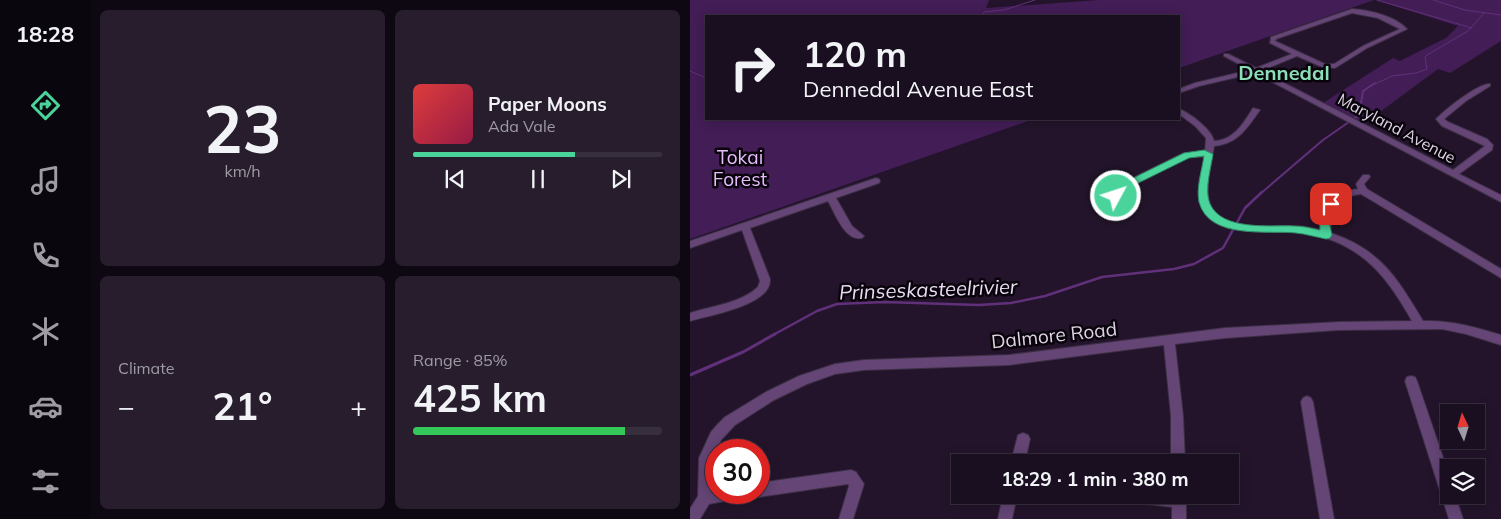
<!DOCTYPE html>
<meta charset="utf-8">
<style>
body{margin:0;font-family:Mulish,sans-serif;background:#271d2d;color:#f1f3f6;height:100vh;display:flex;flex-direction:column;font-size:19px;white-space:nowrap}
*{box-sizing:border-box;margin:0}
p{font-size:16px;color:#9f9ca5}
.icon{flex:none;width:28px;height:28px;fill:none;stroke:currentColor;stroke-width:2;stroke-linecap:round;stroke-linejoin:round}
.map{position:relative;flex:1;overflow:hidden}
.side{display:flex;flex-direction:column;gap:10px;padding:10px;background:#0e0812;width:600px}
.side>*{flex:none}
.banner{position:absolute;left:15px;top:15px;width:475px;height:105px;border-radius:0px;box-shadow:0 2px 12px #0003,0 0 0 1px #382f3e;background:#1a0f20;color:#f1f3f6;overflow:hidden}
.needle{width:32px;rotate:356deg}
.fabs{position:absolute;left:750px;top:404px;display:grid;gap:10px}
.fabs a{display:grid;place-items:center;width:45px;height:45px;border-radius:0px;background:#1a0f20;box-shadow:0 2px 12px #0003,0 0 0 1px #382f3e;font-size:25px}
.speed{position:absolute;left:15px;top:439px;display:flex;gap:10px;font-size:25px;font-weight:700;text-align:center}
.speed>*{display:grid;place-content:center;width:65px;height:65px;border-radius:50%;background:#1a0f20;box-shadow:0 2px 12px #0003,0 0 0 1px #382f3e;line-height:1}
.speed .limit{border:8px solid #d22;background:#fff;color:#111}
.pin{position:absolute;display:grid;place-items:center;width:42px;height:42px;color:#fff;margin:-21px;border-radius:10px;box-shadow:0 2px 8px #0006}
.me{position:absolute;width:55px;margin:-28px;rotate:50deg;stroke-linejoin:round;filter:drop-shadow(0 0 4px #0008)}
.turn{display:flex;align-items:center;gap:18px;height:105px;padding:0 15px;font-size:22px}
.turn .icon{width:65px;height:65px;stroke-width:2.5}
.turn b{display:block;font-size:35px;line-height:42px}
.big{font-size:38px;font-weight:700;line-height:1.1}
.side .card{flex:1;display:flex;flex-direction:column;justify-content:center;gap:8px;min-width:0;padding:0 18px;border-radius:8px;background:#271d2d}
.side .dial{align-items:center;gap:0}
.dial b{font-size:65px;line-height:1}
.song{display:flex;align-items:center;gap:15px}
.cover{width:60px;height:60px;border-radius:8px;background:linear-gradient(135deg,hsl(0 70% 55%),hsl(340 70% 35%))}
.played{height:5px;border-radius:2px;background:linear-gradient(90deg,#4ad49c 65%,#382f3e 65%)}
.keys{display:flex;justify-content:space-around;direction:ltr}
.heat{display:flex;justify-content:space-between;align-items:center;font-size:28px;direction:ltr}
.charge{height:8px;border-radius:4px;background:linear-gradient(90deg,#34c759 85%,#382f3e 0)}
.side .tiles{flex:1;display:grid;gap:10px;grid-template-columns:repeat(2,1fr)}
.trip{position:absolute;left:261px;top:454px;width:288px;height:50px;border-radius:0px;background:#1a0f20;box-shadow:0 2px 12px #0003,0 0 0 1px #382f3e;font-weight:700;line-height:50px;text-align:center}
main{display:flex;flex:1;min-height:0}
.tab-bar{display:flex;flex-direction:column;width:90px;justify-content:space-around;align-items:center;background:#0a060d;color:#9f9ca5}
.tab-bar .icon{width:35px;height:35px}
.tab-bar .selected{color:#4ad49c}
.tab-bar b{font-size:22px;color:#f1f3f6}
.map>svg:first-child{display:block}
</style>
<main>
<nav class="tab-bar">
<b>18:28</b>
<svg class="icon selected" aria-label="directions" viewBox="0 0 24 24"><path d="M12 3l9 9-9 9-9-9zM9 14v-3h6M13 9l2 2-2 2"/></svg>
<svg class="icon" aria-label="music" viewBox="0 0 24 24"><path d="M9 18V5l10-2v13"/><circle cx="6" cy="18" r="3"/><circle cx="16" cy="16" r="3"/></svg>
<svg class="icon" aria-label="phone" viewBox="0 0 24 24"><path d="M5 4h4l2 5-3 2q2 4 5 5l2-3 5 2v4C11 20 4 13 5 4z"/></svg>
<svg class="icon" aria-label="climate" viewBox="0 0 24 24"><path d="M12 3v18M4 7l16 10M4 17L20 7"/></svg>
<svg class="icon" aria-label="car" viewBox="0 0 24 24"><path d="M5 17H2v-5l4-1 3-4h7l3 4 3 1v5h-3M9 17h6M6 11h13"/><circle cx="7" cy="17" r="2"/><circle cx="17" cy="17" r="2"/></svg>
<svg class="icon" aria-label="filters" viewBox="0 0 24 24"><path d="M4 7h16M4 17h16"/><circle cx="9" cy="7" r="2"/><circle cx="15" cy="17" r="2"/></svg>
</nav>
<section class="side">
<div class="tiles">
<div class="card dial"><b>23</b><p>km/h</p></div>
<div class="card">
<div class="song"><i class="cover"></i><div><b>Paper Moons</b><p>Ada Vale</p></div></div>
<div class="played"></div>
<div class="keys"><svg class="icon" aria-label="previous" viewBox="0 0 24 24"><path d="M18 5L8 12l10 7zM5 5v14"/></svg><svg class="icon" aria-label="pause" viewBox="0 0 24 24"><path d="M8 5v14M16 5v14"/></svg><svg class="icon" aria-label="next" viewBox="0 0 24 24"><path d="M6 5l10 7-10 7zM19 5v14"/></svg></div>
</div>
<div class="card"><p>Climate</p>
<div class="heat"><a>−</a><b class="big">21°</b><a>+</a></div>
</div>
<div class="card"><p>Range · 85%</p><b class="big">425 km</b><div class="charge"></div></div>
</div>
</section>
<div class="map">
<svg width="811" height="519" viewBox="0 0 811 519">
<rect width="100%" height="100%" fill="#23142b"/>
<path fill="#431d56" d="M0 0H299L296 8 409 0H684L489 68V16H16V119H344L0 239Z
M685 0H811V41L760 73 748 69 671 126 630 105 703 58 710 61 756 38 768 26Z"/>
<g fill="none" stroke-linecap="round" stroke-linejoin="round">
<path stroke="#61307a" stroke-width="1" d="M687 0 782 28
M743 0 775 10 811 15
M292 16 294 12 314 10 345 0
M0 71 16 78
M683 85 702 76 726 73 737 69 735 57 737 55 778 31 794 13"/>
<path stroke="#61307a" stroke-width="2" d="M570 194 633 140 669 115 673 91 685 83"/>
<path stroke="#61307a" stroke-width="2.5" d="M83 335 127 311 147 304 194 302 289 305 321 303 355 296 412 277 484 269 504 264 533 248 555 208 572 192"/>
<path stroke="#61307a" stroke-width="3" d="M0 375 53 352 85 334"/>
<defs>
<path id="minor" d="M662 9C679 10 705 16 717 29L677 48 645 68 632 67 607 56 571 71 763 170 795 146 752 126 746 119C755 110 788 83 800 84V86L776 101 754 119 758 122 797 139 803 145 802 150 769 174 811 195V202L565 73 509 86 489 93V89L505 83 560 70 534 56V54H538L566 68 602 54 580 43 581 37ZM662 13 688 18 710 29 673 46 644 64H635L585 41 586 39Z
M563 108 570 110C557 128 548 144 524 146 522 162 516 179 518 196 523 234 578 225 604 226 613 226 622 228 631 230 630 207 645 191 668 189L666 184 673 175H679L680 177 674 184 677 189 811 269V278L671 194C649 196 639 211 641 233 691 250 707 278 733 321 761 320 785 327 811 335V345L776 334 752 329 649 330 535 338 485 344 493 416 495 462H481V416L474 345 319 365 174 370 145 374 117 384 84 400 45 425 31 440 23 458 22 490 26 489V492H58L56 497 19 504 10 519H0V509L8 496 9 458 21 432 27 425 35 417 76 392 109 376 145 364 174 360 319 355 535 328 649 322 722 321C702 286 683 257 644 241 633 237 620 233 608 232 577 230 516 241 509 198 507 184 512 170 515 157H499L435 189 432 196 444 211 442 213H436L423 196 429 185 494 153 515 152 516 138 505 126 489 114V109C500 113 522 130 524 141 544 140 553 124 563 108Z
M186 178 189 179 190 181 189 183 146 198 162 226 174 236 172 238C155 242 145 213 138 201L60 228 80 279C82 305 20 315 0 321V313C22 306 51 303 68 287L70 281 52 230 0 248V241Z
M721 376 725 377 727 381 759 475V495H765L773 519H759L715 381 717 377Z
M617 396 621 398 623 402 644 519H630L611 402 613 398Z
M333 433 338 435 340 439 335 462H321L328 435Z
M161 470 166 472 174 484 163 519H149L159 486 158 484 69 497 64 495 63 492H69V483Z
M313 495H327L322 519H308Z
M433 495H496V519H482V507L440 502 435 500Z"/>
</defs>
<use href="#minor" stroke="#3d2f45" stroke-width="2"/>
<use href="#minor" fill="#644575" fill-rule="evenodd"/>
</g>
<path fill="#4ad49c" stroke="#308a65" d="M514 150 523 154C521 168 514 190 520 204 532 231 580 225 603 226 612 226 621 228 630 230 629 221 632 204 641 201L646 204 639 222 642 235 640 238 636 239C626 237 616 234 606 233 578 230 519 240 509 202 506 188 512 170 514 156L499 158 436 189 430 198H423L421 196 429 185 494 153Z"/>
<g text-anchor="middle" dominant-baseline="central" stroke-width="5" stroke-linejoin="round" paint-order="stroke">
<g font-size="16" fill="#ded4e4" stroke="#09040c">
<text transform="translate(707 128) rotate(28)">Maryland Avenue</text>
</g>
<g font-size="19" fill="#e4bcfb" stroke="#09040c">
<text x="50" y="157">Tokai<tspan x="50" dy="22">Forest</tspan></text>
</g>
<g font-size="19" fill="#ded4e4" stroke="#09040c">
<text transform="translate(364 335) rotate(-6)">Dalmore Road</text>
</g>
<g font-size="20" font-weight="bold" fill="#8bdfb8" stroke="#09040c">
<text x="594" y="72">Dennedal</text>
</g>
<g font-size="20" font-style="italic" fill="#eaddf2" stroke="#09040c">
<text transform="translate(238 289) rotate(-2)">Prinseskasteelrivier</text>
</g>
</g>
</svg>
<div class="fabs">
<a><svg class="needle" viewBox="-14 -14 28 28"><path d="M0-13l5 13h-10z" fill="#e53935"/><path d="M0 13l5-13h-10z" fill="#9f9ca5"/></svg></a>
<a><svg class="icon" aria-label="layers" viewBox="0 0 24 24"><path d="M12 4l9 5-9 5-9-5zM3 14l9 5 9-5"/></svg></a>
</div>
<div class="speed"><div class="limit">30</div></div>
<div class="pin" style="left:641px;top:204px;background:#d93025"><svg class="icon" aria-label="arrive" viewBox="0 0 24 24"><path d="M6 21V4h12l-3 4 3 4H6"/></svg></div>
<svg class="me" style="left:426px;top:196px" viewBox="-20 -20 40 40"><circle r="17" fill="#4ad49c" stroke="#fff" stroke-width="3"/><path d="M0-11L8 9 0 5-8 9z" fill="#fff"/></svg>
<div class="trip">18:29 · 1 min · 380 m</div>
<div class="banner">
<div class="turn"><svg class="icon" aria-label="right" viewBox="0 0 24 24"><path d="M7 20v-9h11M14 6l5 5-5 5"/></svg><div><b>120 m</b>Dennedal Avenue East</div></div>
</div>
</div>
</main>
